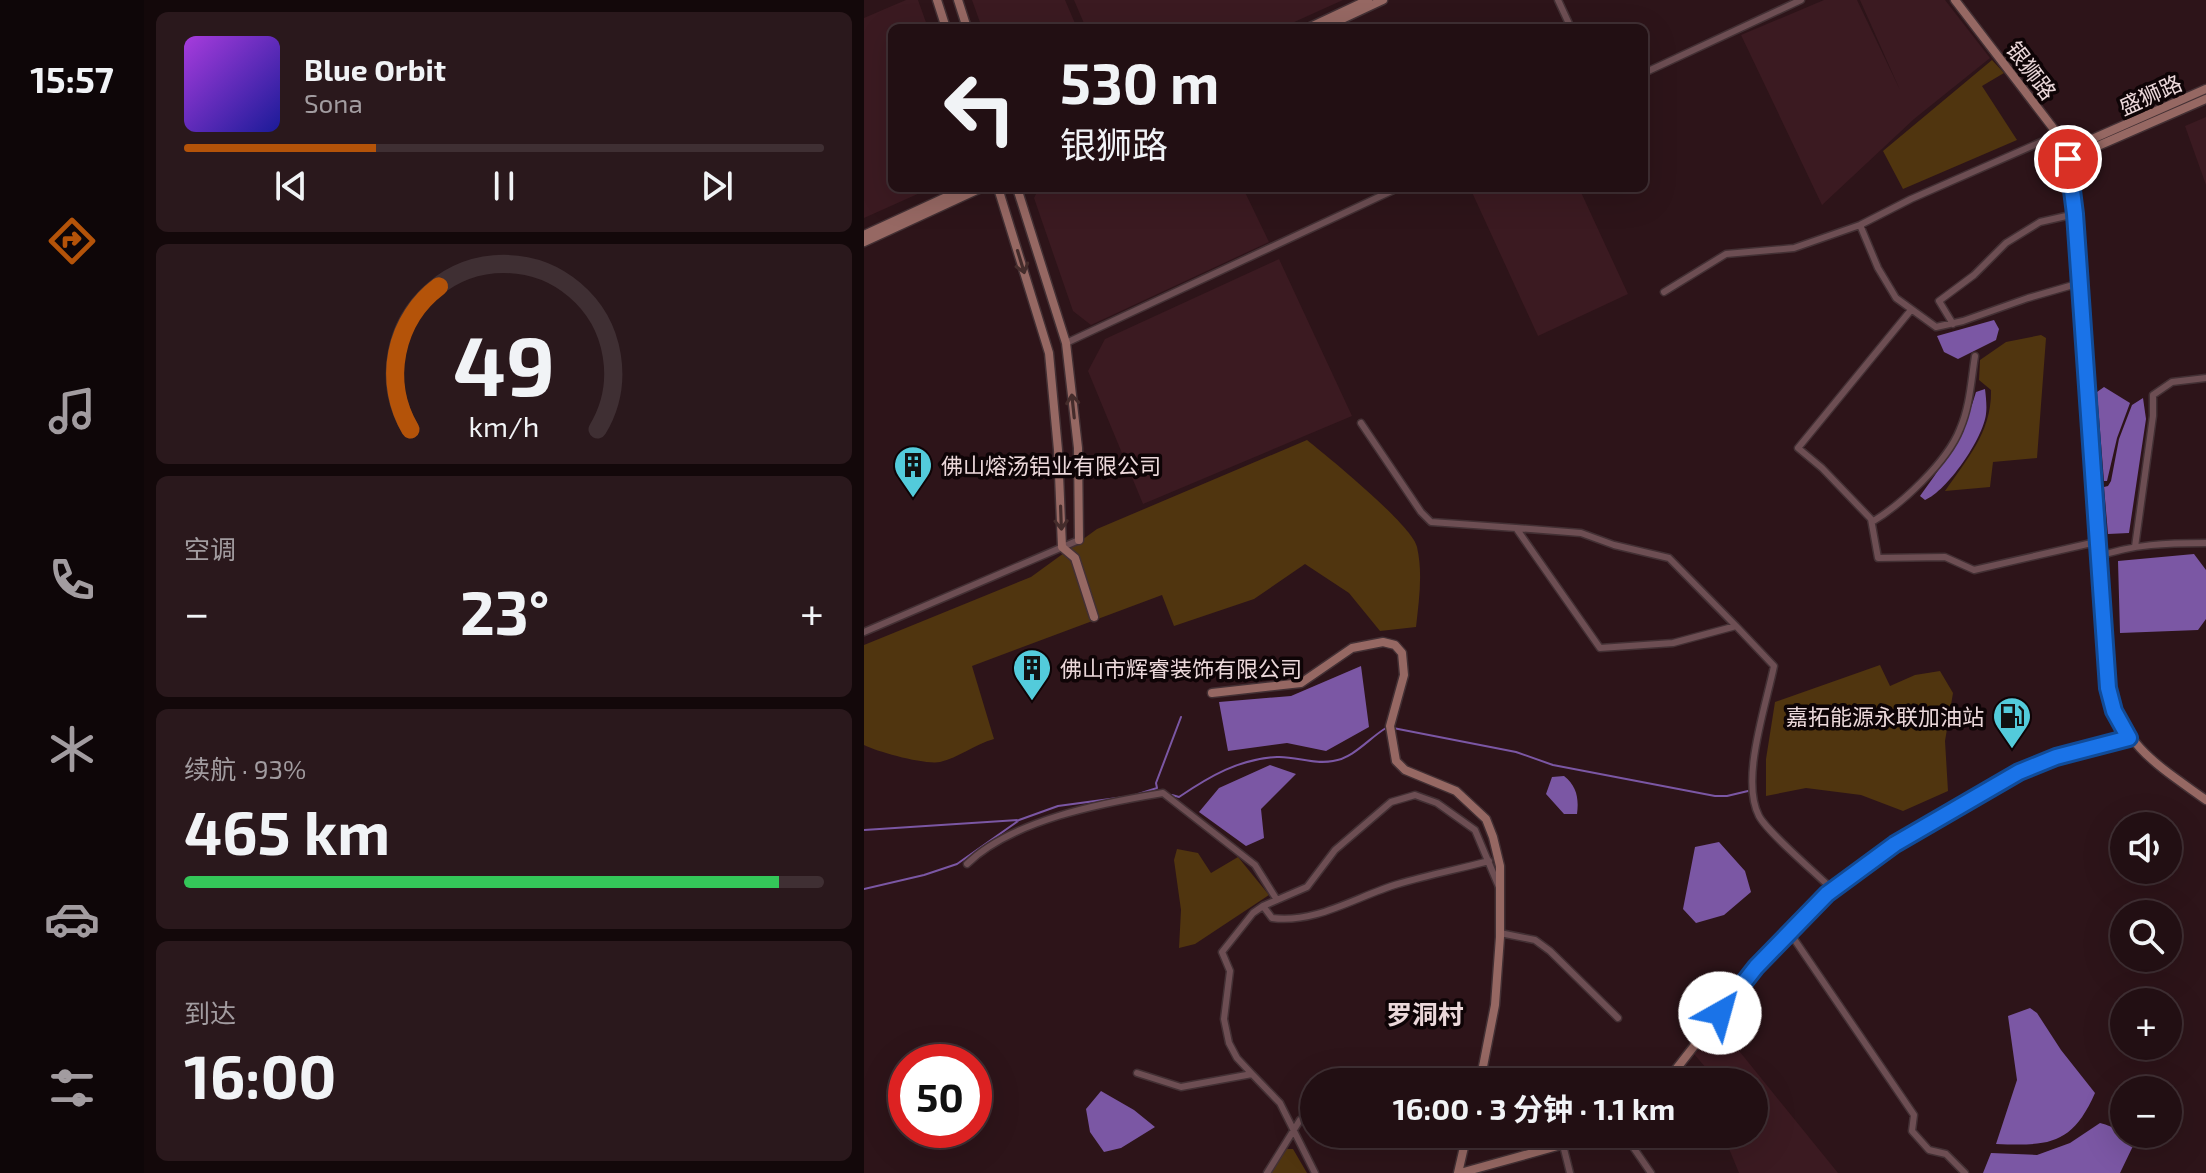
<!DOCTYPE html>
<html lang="zh">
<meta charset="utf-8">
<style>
body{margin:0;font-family:"Exo 2","Noto Sans SC",sans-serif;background:#2a181c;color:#f1f3f6;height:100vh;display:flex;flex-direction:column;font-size:30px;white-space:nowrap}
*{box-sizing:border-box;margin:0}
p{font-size:26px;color:#a29ca0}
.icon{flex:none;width:44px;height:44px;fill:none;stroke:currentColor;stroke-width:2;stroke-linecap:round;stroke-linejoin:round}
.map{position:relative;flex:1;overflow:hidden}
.panel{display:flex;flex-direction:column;gap:12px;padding:12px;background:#13080a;width:720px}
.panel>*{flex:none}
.top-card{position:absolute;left:24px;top:24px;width:760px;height:168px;border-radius:12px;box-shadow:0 8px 32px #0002,0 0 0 2px #3f2f33;background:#220f13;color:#f1f3f6;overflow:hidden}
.tools{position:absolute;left:1246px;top:812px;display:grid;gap:16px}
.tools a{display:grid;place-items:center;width:72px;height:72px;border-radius:50%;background:#220f13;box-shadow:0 8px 32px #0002,0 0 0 2px #3f2f33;font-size:40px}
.speed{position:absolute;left:24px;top:1044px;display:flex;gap:16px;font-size:40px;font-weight:700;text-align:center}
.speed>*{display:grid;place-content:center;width:104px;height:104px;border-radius:50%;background:#220f13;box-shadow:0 8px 32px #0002,0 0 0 2px #3f2f33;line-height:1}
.speed .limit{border:12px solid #d22;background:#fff;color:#111}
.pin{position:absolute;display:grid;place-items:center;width:68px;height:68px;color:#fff;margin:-34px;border:4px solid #fff;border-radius:50%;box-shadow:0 2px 8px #0007}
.me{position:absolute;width:88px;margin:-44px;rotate:38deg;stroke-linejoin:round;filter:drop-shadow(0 0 6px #0008)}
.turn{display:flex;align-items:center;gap:28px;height:168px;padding:0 40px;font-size:36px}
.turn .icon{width:104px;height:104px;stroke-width:2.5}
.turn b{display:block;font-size:56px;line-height:68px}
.big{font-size:60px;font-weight:700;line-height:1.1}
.panel .tile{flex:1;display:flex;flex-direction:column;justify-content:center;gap:12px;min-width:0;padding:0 28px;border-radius:12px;background:#2a181c}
.panel .dial{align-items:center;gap:0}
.dial svg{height:208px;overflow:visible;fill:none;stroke:#3f2f33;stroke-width:7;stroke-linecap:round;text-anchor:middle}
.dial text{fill:#f1f3f6;stroke:none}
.song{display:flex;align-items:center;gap:24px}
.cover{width:96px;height:96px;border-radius:12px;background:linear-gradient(135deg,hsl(280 70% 55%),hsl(240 70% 35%))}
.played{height:8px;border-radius:4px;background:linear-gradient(90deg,#b45309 30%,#3f2f33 30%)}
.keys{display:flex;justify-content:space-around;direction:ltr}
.heat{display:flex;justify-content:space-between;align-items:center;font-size:44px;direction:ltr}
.charge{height:12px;border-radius:6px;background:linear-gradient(90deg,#34c759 93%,#3f2f33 0)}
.trip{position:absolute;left:436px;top:1068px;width:468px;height:80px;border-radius:40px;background:#220f13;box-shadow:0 8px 32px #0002,0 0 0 2px #3f2f33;font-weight:700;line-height:80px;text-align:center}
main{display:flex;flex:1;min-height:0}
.dock{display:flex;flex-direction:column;width:144px;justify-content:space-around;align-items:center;background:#0e0608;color:#a29ca0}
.dock .icon{width:56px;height:56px}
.dock .active{color:#b45309}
.dock b{font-size:36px;color:#f1f3f6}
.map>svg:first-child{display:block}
</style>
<main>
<nav class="dock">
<b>15:57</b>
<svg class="icon active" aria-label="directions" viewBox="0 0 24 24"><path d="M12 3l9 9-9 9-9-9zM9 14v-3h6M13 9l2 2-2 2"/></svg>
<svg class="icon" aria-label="music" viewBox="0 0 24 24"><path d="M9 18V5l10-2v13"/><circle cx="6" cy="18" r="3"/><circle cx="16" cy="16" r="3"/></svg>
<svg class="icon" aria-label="phone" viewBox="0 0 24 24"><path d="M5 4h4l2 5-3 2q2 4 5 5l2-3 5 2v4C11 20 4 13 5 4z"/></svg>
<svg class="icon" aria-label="climate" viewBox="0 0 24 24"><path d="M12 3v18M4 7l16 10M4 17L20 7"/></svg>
<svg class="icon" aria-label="car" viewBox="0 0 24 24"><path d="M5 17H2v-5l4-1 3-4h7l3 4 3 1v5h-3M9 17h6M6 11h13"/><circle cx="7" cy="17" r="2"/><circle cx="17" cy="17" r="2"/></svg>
<svg class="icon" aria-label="filters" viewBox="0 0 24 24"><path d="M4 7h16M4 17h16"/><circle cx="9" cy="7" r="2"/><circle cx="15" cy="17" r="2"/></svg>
</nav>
<section class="panel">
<div class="tile">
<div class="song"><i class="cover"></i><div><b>Blue Orbit</b><p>Sona</p></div></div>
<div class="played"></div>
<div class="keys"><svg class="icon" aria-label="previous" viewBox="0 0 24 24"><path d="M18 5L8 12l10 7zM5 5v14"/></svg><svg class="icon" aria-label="pause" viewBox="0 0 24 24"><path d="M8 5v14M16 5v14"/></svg><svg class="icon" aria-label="next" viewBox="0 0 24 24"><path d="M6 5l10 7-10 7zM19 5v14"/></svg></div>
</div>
<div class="tile dial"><svg viewBox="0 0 100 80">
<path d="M14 69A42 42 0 1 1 86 69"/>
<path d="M14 69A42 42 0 0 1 25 14" stroke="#b45309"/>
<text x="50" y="56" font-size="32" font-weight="700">49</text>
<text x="50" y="72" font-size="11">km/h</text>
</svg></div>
<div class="tile"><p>空调</p>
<div class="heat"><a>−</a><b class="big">23°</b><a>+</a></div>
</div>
<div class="tile"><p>续航 · 93%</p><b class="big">465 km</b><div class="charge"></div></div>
<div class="tile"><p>到达</p><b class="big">16:00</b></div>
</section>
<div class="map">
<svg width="1342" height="1173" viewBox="0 0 1342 1173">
<rect width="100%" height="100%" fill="#2d1419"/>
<path fill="#3b1a21" d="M42 0H54L64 28H28V188H67L0 218V18Z
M108 0H201L213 28H118Z
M210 0H479L417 28H222Z
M960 0H993L1036 90 996 0H1081L1126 58 1050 119 958 205 877 35Z
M1342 117V185L1321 126Z
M175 188H379L405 242 227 325 209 311 170 198Z
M606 188H715L764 294 674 336Z
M415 259 488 416 279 504 224 371 241 339Z
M859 1031 974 1173H875L859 1134H890V1082H854L830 1054Z"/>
<path fill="#50350f" d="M1128 60 1140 73 1118 86 1153 140 1039 189 1019 151Z
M1177 335 1182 338 1173 458 1129 462 1126 487 1081 491C1103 459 1128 431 1127 390L1115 380 1116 360 1142 342Z
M443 440C463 456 549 526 553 547 559 573 555 600 552 627L516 631 485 593 441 564 390 599 310 626 298 595 108 666 130 739C111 744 94 758 76 762 61 765 14 752 0 745V645L167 577 233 529Z
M1016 665 1026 686 1051 675 1076 671 1089 693 1081 741 1084 791 1039 811 997 795 942 788 902 796V759L911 702Z
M313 849 334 853 347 873 374 857 405 895 331 944 315 948 317 910 310 860Z
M422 1149H429L443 1173H407Z"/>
<path fill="#7b57a4" d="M1130 320 1135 329 1132 340 1094 359 1080 352 1073 336Z
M1240 387 1266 403 1253 438 1243 481H1240L1233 392Z
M1121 389C1122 397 1123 407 1122 414 1119 439 1083 491 1061 500L1056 496C1083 459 1099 436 1112 392Z
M1279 398 1282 419 1265 533 1244 534 1240 487 1244 486 1247 481 1255 439 1268 405Z
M1330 554 1342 570V619L1334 630 1256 633 1254 561Z
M497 666 505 727 462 751 423 743 364 751 355 702 427 696Z
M406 765 432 774 397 809 400 838 382 846 335 812 355 788Z
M700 776C713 786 715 799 713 814H700L682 794 688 777Z
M855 842 881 871 887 892 860 915 832 923 819 909 831 847Z
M1166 1008 1173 1013 1197 1050 1231 1093C1208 1145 1185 1146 1132 1144L1153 1080 1144 1016Z
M237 1091 270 1110 291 1127 257 1148 240 1152 226 1132 222 1109Z
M1236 1123C1251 1127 1261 1133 1269 1146L1256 1173H1119L1127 1153 1173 1155 1206 1143Z"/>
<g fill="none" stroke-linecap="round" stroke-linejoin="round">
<path stroke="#7b57a4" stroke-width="2" d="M529 728 652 752 689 765 851 796H863L884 791
M308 795 315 797C346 776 375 759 413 757 432 756 450 765 469 761 490 758 505 738 522 728
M0 830 155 820 194 806 268 796 293 788 292 783 317 717
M0 889 60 875 93 864 154 821"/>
<defs>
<path id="street" d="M694 0 707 28
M780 73 937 0
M996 225 1014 268 1032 298 1072 327 1099 321 1164 298 1216 283
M800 292 862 254 930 248 996 225 1047 199 1193 135
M1047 310 934 448 958 468 1007 519 1014 558 1081 557 1110 570 1232 542
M1089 324 1075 301 1110 275 1142 243 1176 222 1211 214
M202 343 534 188
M497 423 557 512 567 522 652 528 736 648 809 643 872 626 910 666C902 706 876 780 895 816 904 833 953 874 969 890
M1008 522C1038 504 1083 462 1096 429 1106 406 1107 381 1111 356
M652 528 717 533 750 545 805 558 872 626
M1271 547 1289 416V395L1308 382 1342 378
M1233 557C1269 544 1304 543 1342 543
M0 632 215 540
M103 864C148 820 238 803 299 793L391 865 413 900
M399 906 443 887 471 850 527 802 551 795 573 803 611 830 635 887
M636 933 671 940 686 951 754 1018
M926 933 1050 1115 1048 1131 1065 1150 1082 1154 1101 1173
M273 1073 317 1087 388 1074 373 1058 365 1043 360 1019 366 971 358 952 389 913 399 906 408 918C452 924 493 896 534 884 564 875 595 869 625 861
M388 1074 416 1103 451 1173
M562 1082 566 1079 568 1082
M760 1134 787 1173
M699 1145 706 1173
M403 1173 436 1120 450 1114"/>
<path id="secondary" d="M73 0 82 28
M94 0 103 28
M1091 0 1189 128 1204 159 1216 283 1244 688C1260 747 1295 766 1342 800
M444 28 504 0
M459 28 519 0
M1201 151 1342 89
M1204 159 1342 99
M134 188 185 353 194 450 198 547 211 558 230 617
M153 188 202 343 214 448 215 540
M0 235 102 188
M0 242 117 188
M348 693 437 683 488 648 519 642 531 645 538 653 540 675 526 726 532 761 541 770 592 791 622 819 629 837 636 866V937L631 1005 616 1082
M802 1082 892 967 963 894 1031 844 1155 772 1192 757 1265 738
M594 1173 603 1134
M596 1173 708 1142 726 1134"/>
</defs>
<use href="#street" stroke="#433034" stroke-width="9"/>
<use href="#secondary" stroke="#433034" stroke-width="11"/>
<use href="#street" stroke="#6d4e53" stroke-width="6"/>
<use href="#secondary" stroke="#966863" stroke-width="8"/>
</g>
<defs><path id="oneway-shaft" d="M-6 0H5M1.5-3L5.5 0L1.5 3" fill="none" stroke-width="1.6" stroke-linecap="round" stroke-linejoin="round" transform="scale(2)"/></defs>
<g stroke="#442c2b">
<use href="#oneway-shaft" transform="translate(157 262) rotate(73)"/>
<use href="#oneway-shaft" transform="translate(209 406) rotate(-96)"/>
<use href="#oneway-shaft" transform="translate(197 518) rotate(88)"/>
</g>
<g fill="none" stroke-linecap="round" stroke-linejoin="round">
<defs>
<path id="route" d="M856 1013 892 967 963 894 1031 844 1155 772 1192 757 1265 738 1250 711 1244 688 1211 214 1204 159"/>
</defs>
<use href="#route" stroke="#114b97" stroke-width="20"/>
<use href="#route" stroke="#1a73e8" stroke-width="14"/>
</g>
<defs>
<symbol id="building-pin" viewBox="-11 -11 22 30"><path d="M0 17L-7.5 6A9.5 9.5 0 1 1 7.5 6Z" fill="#53cbdb" stroke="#0e0406"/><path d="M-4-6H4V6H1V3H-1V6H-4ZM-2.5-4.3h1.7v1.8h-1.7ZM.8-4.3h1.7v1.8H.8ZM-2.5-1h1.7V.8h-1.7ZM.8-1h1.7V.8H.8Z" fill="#111"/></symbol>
<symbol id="fuel-pin" viewBox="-11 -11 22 30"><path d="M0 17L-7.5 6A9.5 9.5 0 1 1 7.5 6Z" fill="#53cbdb" stroke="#0e0406"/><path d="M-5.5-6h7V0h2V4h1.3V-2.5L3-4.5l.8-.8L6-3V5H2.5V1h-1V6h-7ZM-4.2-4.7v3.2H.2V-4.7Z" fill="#111"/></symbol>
</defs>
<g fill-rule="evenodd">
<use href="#building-pin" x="27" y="443" width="44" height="60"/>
<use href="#building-pin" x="146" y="646" width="44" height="60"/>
<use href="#fuel-pin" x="1126" y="694" width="44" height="60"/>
</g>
<g text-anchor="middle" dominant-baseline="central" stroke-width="7" stroke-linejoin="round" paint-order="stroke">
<g font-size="22" fill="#ebd8da" stroke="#0e0406">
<text transform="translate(1168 70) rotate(53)">银狮路</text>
<text transform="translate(1286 94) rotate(-24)">盛狮路</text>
</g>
<g font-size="22" fill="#ebd8da" stroke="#0e0406" text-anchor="start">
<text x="77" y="465">佛山熔汤铝业有限公司</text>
<text x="196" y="668">佛山市辉睿装饰有限公司</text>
<text x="1120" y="716" text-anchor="end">嘉拓能源永联加油站</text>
</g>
<g font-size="26" font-weight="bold" fill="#ebd8da" stroke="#0e0406">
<text x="561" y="1013">罗洞村</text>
</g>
</g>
</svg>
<div class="tools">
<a><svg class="icon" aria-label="sound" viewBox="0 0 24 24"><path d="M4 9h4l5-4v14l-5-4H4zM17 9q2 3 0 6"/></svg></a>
<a><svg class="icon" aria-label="search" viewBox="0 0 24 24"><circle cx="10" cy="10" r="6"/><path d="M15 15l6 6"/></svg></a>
<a>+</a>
<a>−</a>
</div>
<div class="speed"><div class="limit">50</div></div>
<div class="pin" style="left:1204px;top:159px;background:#d93025"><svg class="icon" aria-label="arrive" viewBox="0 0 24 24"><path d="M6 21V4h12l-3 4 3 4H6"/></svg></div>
<svg class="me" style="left:856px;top:1013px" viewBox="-20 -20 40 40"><circle r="19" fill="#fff"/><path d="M0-13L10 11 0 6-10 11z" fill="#1a73e8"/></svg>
<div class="trip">16:00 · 3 分钟 · 1.1 km</div>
<div class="top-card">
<div class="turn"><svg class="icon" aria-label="left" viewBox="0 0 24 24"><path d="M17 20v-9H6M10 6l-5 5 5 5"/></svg><div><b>530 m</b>银狮路</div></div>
</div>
</div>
</main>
